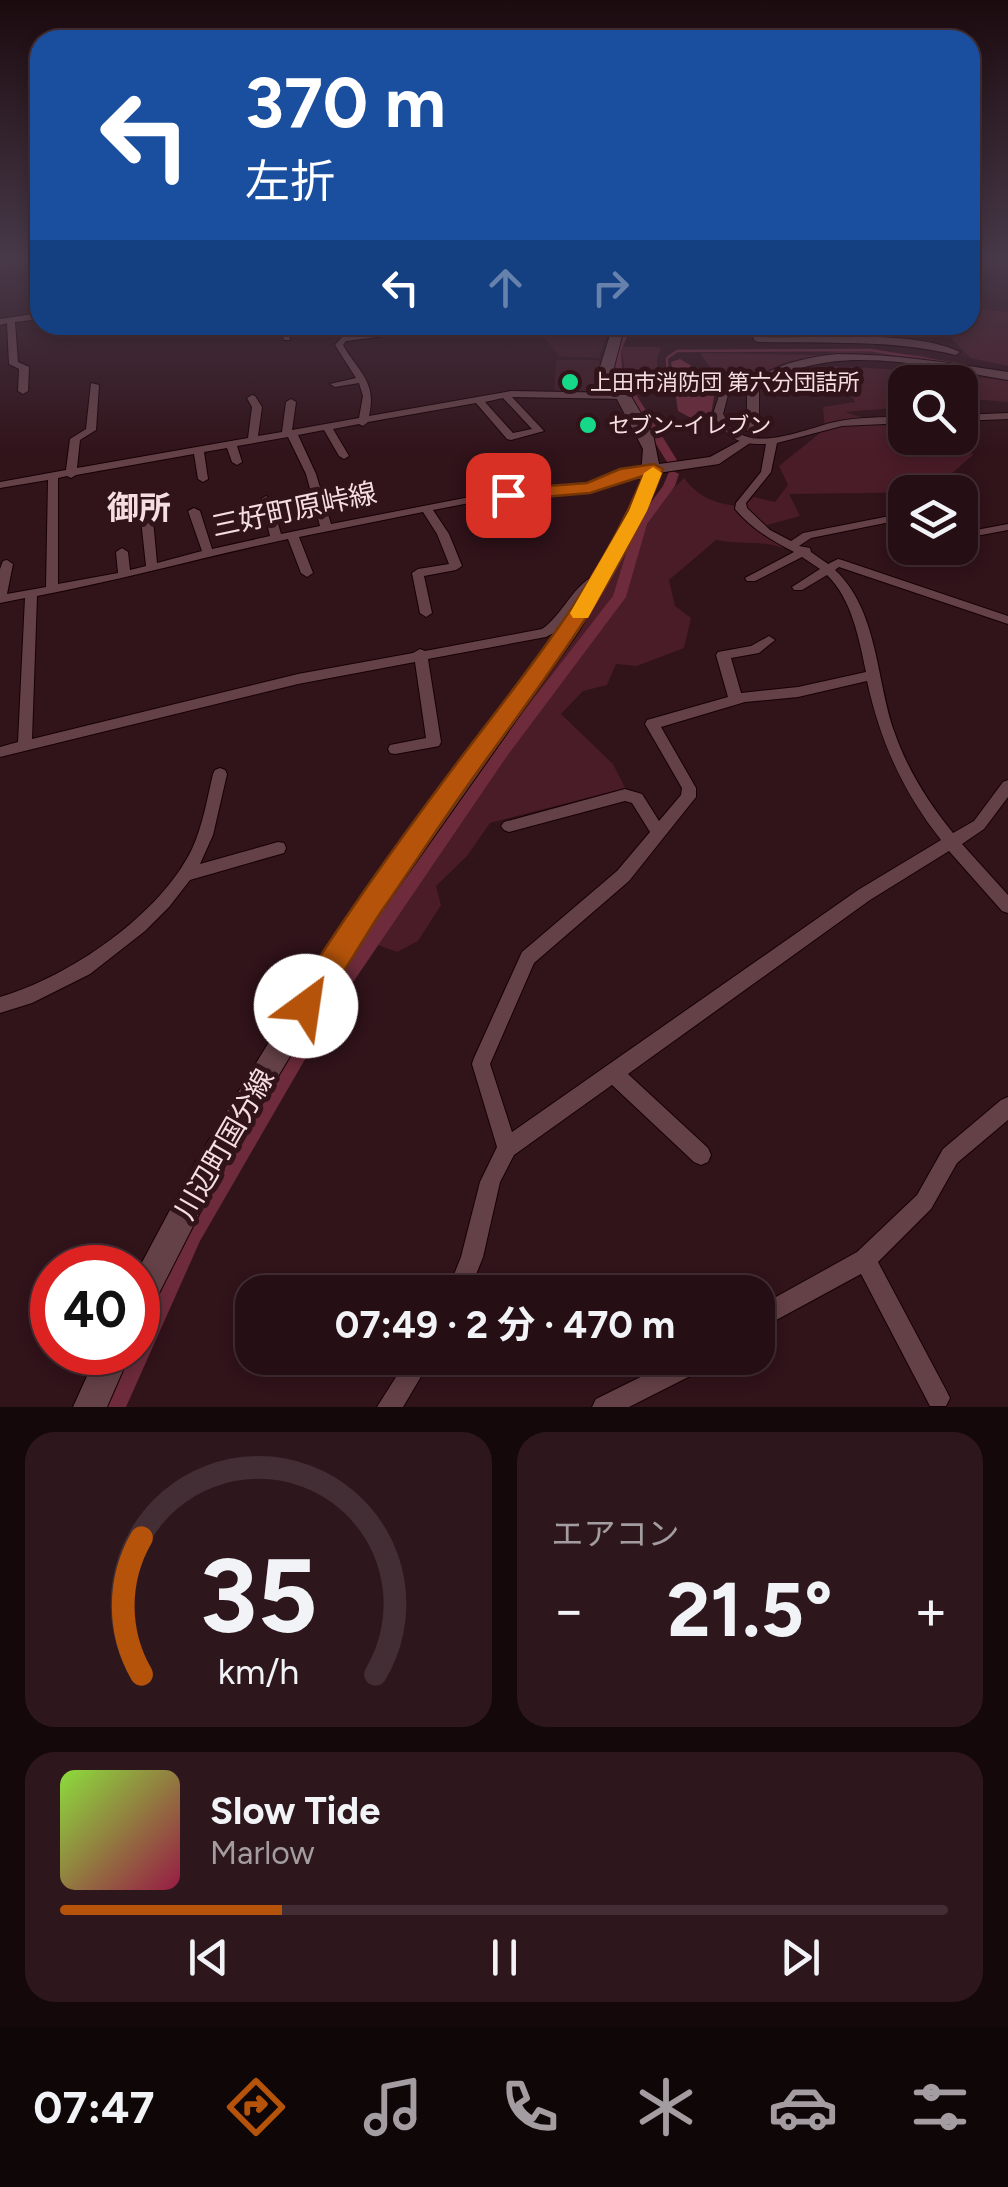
<!DOCTYPE html>
<html lang="ja">
<meta charset="utf-8">
<style>
body{margin:0;font-family:Figtree,"Noto Sans JP",sans-serif;background:#2d171d;color:#f1f3f6;height:100vh;display:flex;flex-direction:column;font-size:38px;white-space:nowrap}
*{box-sizing:border-box;margin:0}
p{font-size:32px;color:#a39ca0}
.icon{flex:none;width:55px;height:55px;fill:none;stroke:currentColor;stroke-width:2;stroke-linecap:round;stroke-linejoin:round}
.map{position:relative;height:1407px;overflow:hidden}
.details{display:flex;flex-direction:column;gap:25px;padding:25px;background:#14080b;flex:1}
.details>*{flex:none}
.guide{position:absolute;left:30px;top:30px;width:950px;height:305px;border-radius:30px;box-shadow:0 5px 15px #0003,0 0 0 2px #422e34;background:#1a4fa0;color:#fff;overflow:hidden}
.buttons{position:absolute;left:888px;top:365px;display:grid;gap:20px}
.buttons a{display:grid;place-items:center;width:90px;height:90px;border-radius:20px;background:#250e14;box-shadow:0 5px 15px #0003,0 0 0 2px #422e34;font-size:50px}
.speed{position:absolute;left:30px;top:1245px;display:flex;gap:20px;font-size:50px;font-weight:700;text-align:center}
.speed>*{display:grid;place-content:center;width:130px;height:130px;border-radius:50%;background:#250e14;box-shadow:0 5px 15px #0003,0 0 0 2px #422e34;line-height:1}
.speed .limit{border:15px solid #d22;background:#fff;color:#111}
.pin{position:absolute;display:grid;place-items:center;width:85px;height:85px;color:#fff;margin:-42px;border-radius:20px;box-shadow:0 5px 15px #0006}
.me{position:absolute;width:110px;margin:-55px;rotate:31deg;stroke-linejoin:round;filter:drop-shadow(0 0 8px #0008)}
.turn{display:flex;align-items:center;gap:35px;height:210px;padding:0 50px;font-size:45px}
.turn .icon{width:130px;height:130px;stroke-width:2.5}
.turn b{display:block;font-size:70px;line-height:85px}
.lanes{display:flex;align-items:center;height:95px;padding:0 50px;background:#0003;justify-content:center;gap:50px;direction:ltr}
.lanes .off{opacity:.35}
.big{font-size:75px;font-weight:700;line-height:1.1}
.details .widget{flex:1;display:flex;flex-direction:column;justify-content:center;gap:15px;min-width:0;padding:0 35px;border-radius:30px;background:#2d171d}
.details .dial{align-items:center;gap:0}
.dial svg{height:260px;overflow:visible;fill:none;stroke:#422e34;stroke-width:7;stroke-linecap:round;text-anchor:middle}
.dial text{fill:#f1f3f6;stroke:none}
.song{display:flex;align-items:center;gap:30px}
.cover{width:120px;height:120px;border-radius:15px;background:linear-gradient(135deg,hsl(90 70% 55%),hsl(340 70% 35%))}
.played{height:10px;border-radius:5px;background:linear-gradient(90deg,#b45309 25%,#422e34 25%)}
.keys{display:flex;justify-content:space-around;direction:ltr}
.heat{display:flex;justify-content:space-between;align-items:center;font-size:55px;direction:ltr}
.details .tiles{flex:1;display:grid;gap:25px;grid-template-columns:1fr 1fr}
.widget:last-child{grid-column:span 2}
.trip{position:absolute;left:235px;top:1275px;width:540px;height:100px;border-radius:30px;background:#250e14;box-shadow:0 5px 15px #0003,0 0 0 2px #422e34;font-weight:700;line-height:100px;text-align:center}
.tab-bar{display:flex;height:160px;justify-content:space-around;align-items:center;background:#0f0608;color:#a39ca0}
.tab-bar .icon{width:70px;height:70px}
.tab-bar .selected{color:#b45309}
.tab-bar b{font-size:45px;color:#f1f3f6}
.map>svg:first-child{display:block}
</style>
<div class="map">
<svg width="1008" height="1407" viewBox="0 0 1008 1407">
<rect width="100%" height="100%" fill="#31131a"/>
<path fill="#3e1a22" d="M534 325H610L599 358 559 356Z
M556 360H598L612 391H554Z"/>
<path fill="#4a1c27" d="M970 308 1008 312V366L971 358 938 325H970Z
M621 347H661L657 359 659 384 627 383Z
M841 351 921 355 949 364C898 360 843 350 792 361 778 363 743 385 735 383 720 380 707 365 700 353L818 355Z
M833 366 939 372 1008 381V402L960 398V382H905V407L845 412 905 432V438H921L974 454 950 475 941 492 789 494 800 516 767 525 783 548C760 540 740 545 716 540L669 580 675 606 691 618 684 648 637 666 616 664 607 685 583 691 561 714 613 764 625 788 490 823 467 856 436 886 441 905 418 941 397 952 375 944 469 801 620 543 684 478C701 500 716 503 743 507L754 497 775 502 788 485 779 466 825 429 823 407 855 402Z"/>
<path fill="#6d2b3b" d="M680 359 722 384 715 390 710 421 693 419 678 411 671 362Z"/>
<g fill="none" stroke-linecap="round" stroke-linejoin="round">
<path stroke="#6d2b3b" stroke-width="2.5" d="M628 388H668L667 358 677 351 870 350 956 364"/>
<path fill="#6d2b3b" fill-rule="evenodd" d="M622 325H632L621 351 622 372 677 460 675 462H667L612 372 611 351Z
M673 471 679 474 675 486 647 524 626 597 507 756 330 1016 200 1241 126 1407H100L124 1352H138V1325L184 1225 316 1002 495 748 613 596 635 524 663 486 669 472Z"/>
<defs>
<path id="street" d="M40 313V319L15 322 18 362 29 367 28 391 23 394 18 391 19 369 9 364 7 323 0 325V319Z
M279 325H287L290 340H284Z
M674 325H686L697 328 774 325 757 329 761 337C817 339 912 329 960 352L956 355C890 339 825 344 758 342L755 341 749 329 696 334Z
M404 328 408 331 407 333 346 341 343 345C359 373 377 381 369 416L511 391 624 393 629 396 624 399 512 397 544 431 511 440 507 439 476 403 368 422 363 426 359 424 333 429 349 456 344 459 339 456 324 430 298 435 316 474 331 524 480 495 588 485 626 469 654 466 659 469 654 472 628 475 590 491 480 501 433 510 449 534 462 566 456 570 424 576 432 613 426 617 420 613 412 573 418 569 449 564 437 534 423 512 299 537 313 573 307 577 301 573 288 539C204 557 121 580 37 596L32 739 298 674 413 653 420 649 425 651 542 629C565 614 577 574 606 573L608 576 606 579C581 593 573 625 546 637L428 659 441 742 439 746 434 747 395 754 390 753 388 749 390 745 426 738 415 662 298 684 0 757V747L18 742 25 598 0 603V569L3 561 7 560 13 564 7 594 46 587 48 480 0 488V482L66 470 70 439 86 429 91 383 99 385 96 430 80 440 77 468 248 438 252 407 247 398 252 395 255 396 262 407 258 436 282 432 286 402 291 399 296 402 292 430 359 418 363 396 359 383 335 387 330 384 356 378 335 345 343 336ZM503 398 532 429 513 433 485 402ZM288 437 306 474 320 526 281 534 271 499 266 496 261 499 270 536 212 549 200 511 194 508 188 511 202 551 157 563 153 520 147 517 141 520 146 566 130 570 128 552 122 548 116 552 118 573 58 584V478L67 476 71 478 76 475 194 454 198 479 203 482 208 479 204 452 227 448 232 462 237 465 242 462 237 446Z
M752 385 755 386V390L729 391 723 414C726 418 727 424 731 427 755 453 807 428 835 422 858 417 882 417 905 417V423L842 426 777 443 771 472 746 503 747 508 770 530 791 541 803 533 905 513V519L811 538 799 546 810 548 811 552 828 564 838 559 842 560 1008 616V624L839 567 835 570C878 610 876 679 894 731 907 769 928 802 953 833L974 821 1003 782 1008 780V797L984 829 962 844 1008 895V913L1002 911 949 851 870 900 628 1074 708 1148 711 1155 708 1162 701 1165 694 1162 612 1085 514 1155 500 1182 483 1257 469 1292H447L461 1257 480 1182 497 1147 472 1064 474 1058 522 952 617 871 650 832 632 803 625 801 509 832 504 830 501 826 504 822 625 789 642 794 659 821 681 795 682 788 645 724 647 720 728 697 716 655 718 652 751 646 769 636 775 640 759 653 731 658 741 693 798 687 866 672C859 639 852 599 827 575L802 590H794L792 587 820 569 802 557 755 581H747L745 578 794 552C771 540 752 529 735 509L736 503 761 472 766 444C738 445 727 438 713 414L722 386ZM867 681C880 741 903 792 941 840L858 890 512 1132 490 1064 534 963 629 881 696 797V788L661 727 745 702 798 697Z
M1008 413V419L960 421V415Z
M1008 524V530L960 539V533Z
M220 768 225 770 227 774 213 835 200 864 278 842 284 843 286 848 284 853 190 880 169 907 145 931 90 974 32 1003 0 1013V997C69 977 160 915 192 849 203 825 207 799 213 774L215 770Z
M1008 1097V1120L957 1163 931 1209 878 1262 946 1390 950 1398 946 1406H930L861 1274 758 1330V1307L857 1252 917 1195 943 1149 1001 1100Z
M408 1358H432L403 1407H377Z
M679 1358H713L710 1366 629 1407H592L596 1399Z"/>
<path id="secondary" d="M613 325H625L614 367 653 434 659 464 710 457 743 439 750 443 719 464 658 473 646 511 579 631 349 957 216 1181 149 1313 138 1318V1270L196 1161 331 941 563 628 630 511 640 486 643 449 600 367Z
M837 354C895 354 951 363 1008 372V380C930 367 828 338 759 389V428L747 431V385C776 364 802 358 837 354Z
M98 1352H131L107 1407H73Z"/>
</defs>
<use href="#street" stroke="#170105" stroke-width="2"/>
<use href="#secondary" stroke="#170105" stroke-width="2"/>
<use href="#street" fill="#644147" fill-rule="evenodd"/>
<use href="#secondary" fill="#644147" fill-rule="evenodd"/>
</g>
<linearGradient id="sky" x2="0" y2="1"><stop stop-color="#1b0a0e"/><stop offset="0.57" stop-color="#483949"/><stop offset="1" stop-color="#483949" stop-opacity="0"/></linearGradient>
<rect width="1008" height="454" fill="url(#sky)"/>
<path fill="#b45309" stroke="#753606" stroke-width="2.5" d="M654 464 663 469C620 584 544 679 473 778 442 821 413 866 383 909 368 930 322 1013 306 1019L295 1015 291 1006 295 996C344 916 400 839 457 763 526 672 600 583 643 476L590 493 508 500 499 495 508 489 587 483 620 469Z"/>
<path fill="#f59e0b" d="M653 467 662 473 647 511 588 618H573L570 613 629 511 644 473Z"/>
<g fill="#15d989" stroke="#31131a" stroke-width="4">
<circle cx="570" cy="382" r="10"/>
<circle cx="588" cy="425" r="10"/>
</g>
<g text-anchor="middle" dominant-baseline="central" stroke-width="10" stroke-linejoin="round" paint-order="stroke">
<g font-size="22" fill="#f4dee1" stroke="#31131a" text-anchor="start">
<text x="590" y="382">上田市消防団 第六分団詰所</text>
<text x="608" y="425">セブン-イレブン</text>
</g>
<g font-size="28" fill="#f4dee1" stroke="#31131a">
<text transform="translate(294 509) rotate(-12)">三好町原峠線</text>
<text transform="translate(224 1144) rotate(-60)">川辺町国分線</text>
</g>
<g font-size="32" font-weight="bold" fill="#f4dee1" stroke="#31131a">
<text x="139" y="508">御所</text>
</g>
</g>
</svg>
<div class="buttons">
<a><svg class="icon" aria-label="search" viewBox="0 0 24 24"><circle cx="10" cy="10" r="6"/><path d="M15 15l6 6"/></svg></a>
<a><svg class="icon" aria-label="layers" viewBox="0 0 24 24"><path d="M12 4l9 5-9 5-9-5zM3 14l9 5 9-5"/></svg></a>
</div>
<div class="speed"><div class="limit">40</div></div>
<div class="pin" style="left:508px;top:495px;background:#d93025"><svg class="icon" aria-label="arrive" viewBox="0 0 24 24"><path d="M6 21V4h12l-3 4 3 4H6"/></svg></div>
<svg class="me" style="left:306px;top:1006px" viewBox="-20 -20 40 40"><circle r="19" fill="#fff"/><path d="M0-13L10 11 0 6-10 11z" fill="#b45309"/></svg>
<div class="trip">07:49 · 2 分 · 470 m</div>
<div class="guide">
<div class="turn"><svg class="icon" aria-label="left" viewBox="0 0 24 24"><path d="M17 20v-9H6M10 6l-5 5 5 5"/></svg><div><b>370 m</b>左折</div></div>
<div class="lanes"><svg class="icon" aria-label="left" viewBox="0 0 24 24"><path d="M17 20v-9H6M10 6l-5 5 5 5"/></svg><svg class="icon off" aria-label="ahead" viewBox="0 0 24 24"><path d="M12 20V5M6 11l6-6 6 6"/></svg><svg class="icon off" aria-label="right" viewBox="0 0 24 24"><path d="M7 20v-9h11M14 6l5 5-5 5"/></svg></div>
</div>
</div>
<section class="details">
<div class="tiles">
<div class="widget dial"><svg viewBox="0 0 100 80">
<path d="M14 69A42 42 0 1 1 86 69"/>
<path d="M14 69A42 42 0 0 1 14 27" stroke="#b45309"/>
<text x="50" y="56" font-size="32" font-weight="700">35</text>
<text x="50" y="72" font-size="11">km/h</text>
</svg></div>
<div class="widget"><p>エアコン</p>
<div class="heat"><a>−</a><b class="big">21.5°</b><a>+</a></div>
</div>
<div class="widget">
<div class="song"><i class="cover"></i><div><b>Slow Tide</b><p>Marlow</p></div></div>
<div class="played"></div>
<div class="keys"><svg class="icon" aria-label="previous" viewBox="0 0 24 24"><path d="M18 5L8 12l10 7zM5 5v14"/></svg><svg class="icon" aria-label="pause" viewBox="0 0 24 24"><path d="M8 5v14M16 5v14"/></svg><svg class="icon" aria-label="next" viewBox="0 0 24 24"><path d="M6 5l10 7-10 7zM19 5v14"/></svg></div>
</div>
</div>
</section>
<nav class="tab-bar">
<b>07:47</b>
<svg class="icon selected" aria-label="directions" viewBox="0 0 24 24"><path d="M12 3l9 9-9 9-9-9zM9 14v-3h6M13 9l2 2-2 2"/></svg>
<svg class="icon" aria-label="music" viewBox="0 0 24 24"><path d="M9 18V5l10-2v13"/><circle cx="6" cy="18" r="3"/><circle cx="16" cy="16" r="3"/></svg>
<svg class="icon" aria-label="phone" viewBox="0 0 24 24"><path d="M5 4h4l2 5-3 2q2 4 5 5l2-3 5 2v4C11 20 4 13 5 4z"/></svg>
<svg class="icon" aria-label="climate" viewBox="0 0 24 24"><path d="M12 3v18M4 7l16 10M4 17L20 7"/></svg>
<svg class="icon" aria-label="car" viewBox="0 0 24 24"><path d="M5 17H2v-5l4-1 3-4h7l3 4 3 1v5h-3M9 17h6M6 11h13"/><circle cx="7" cy="17" r="2"/><circle cx="17" cy="17" r="2"/></svg>
<svg class="icon" aria-label="filters" viewBox="0 0 24 24"><path d="M4 7h16M4 17h16"/><circle cx="9" cy="7" r="2"/><circle cx="15" cy="17" r="2"/></svg>
</nav>
